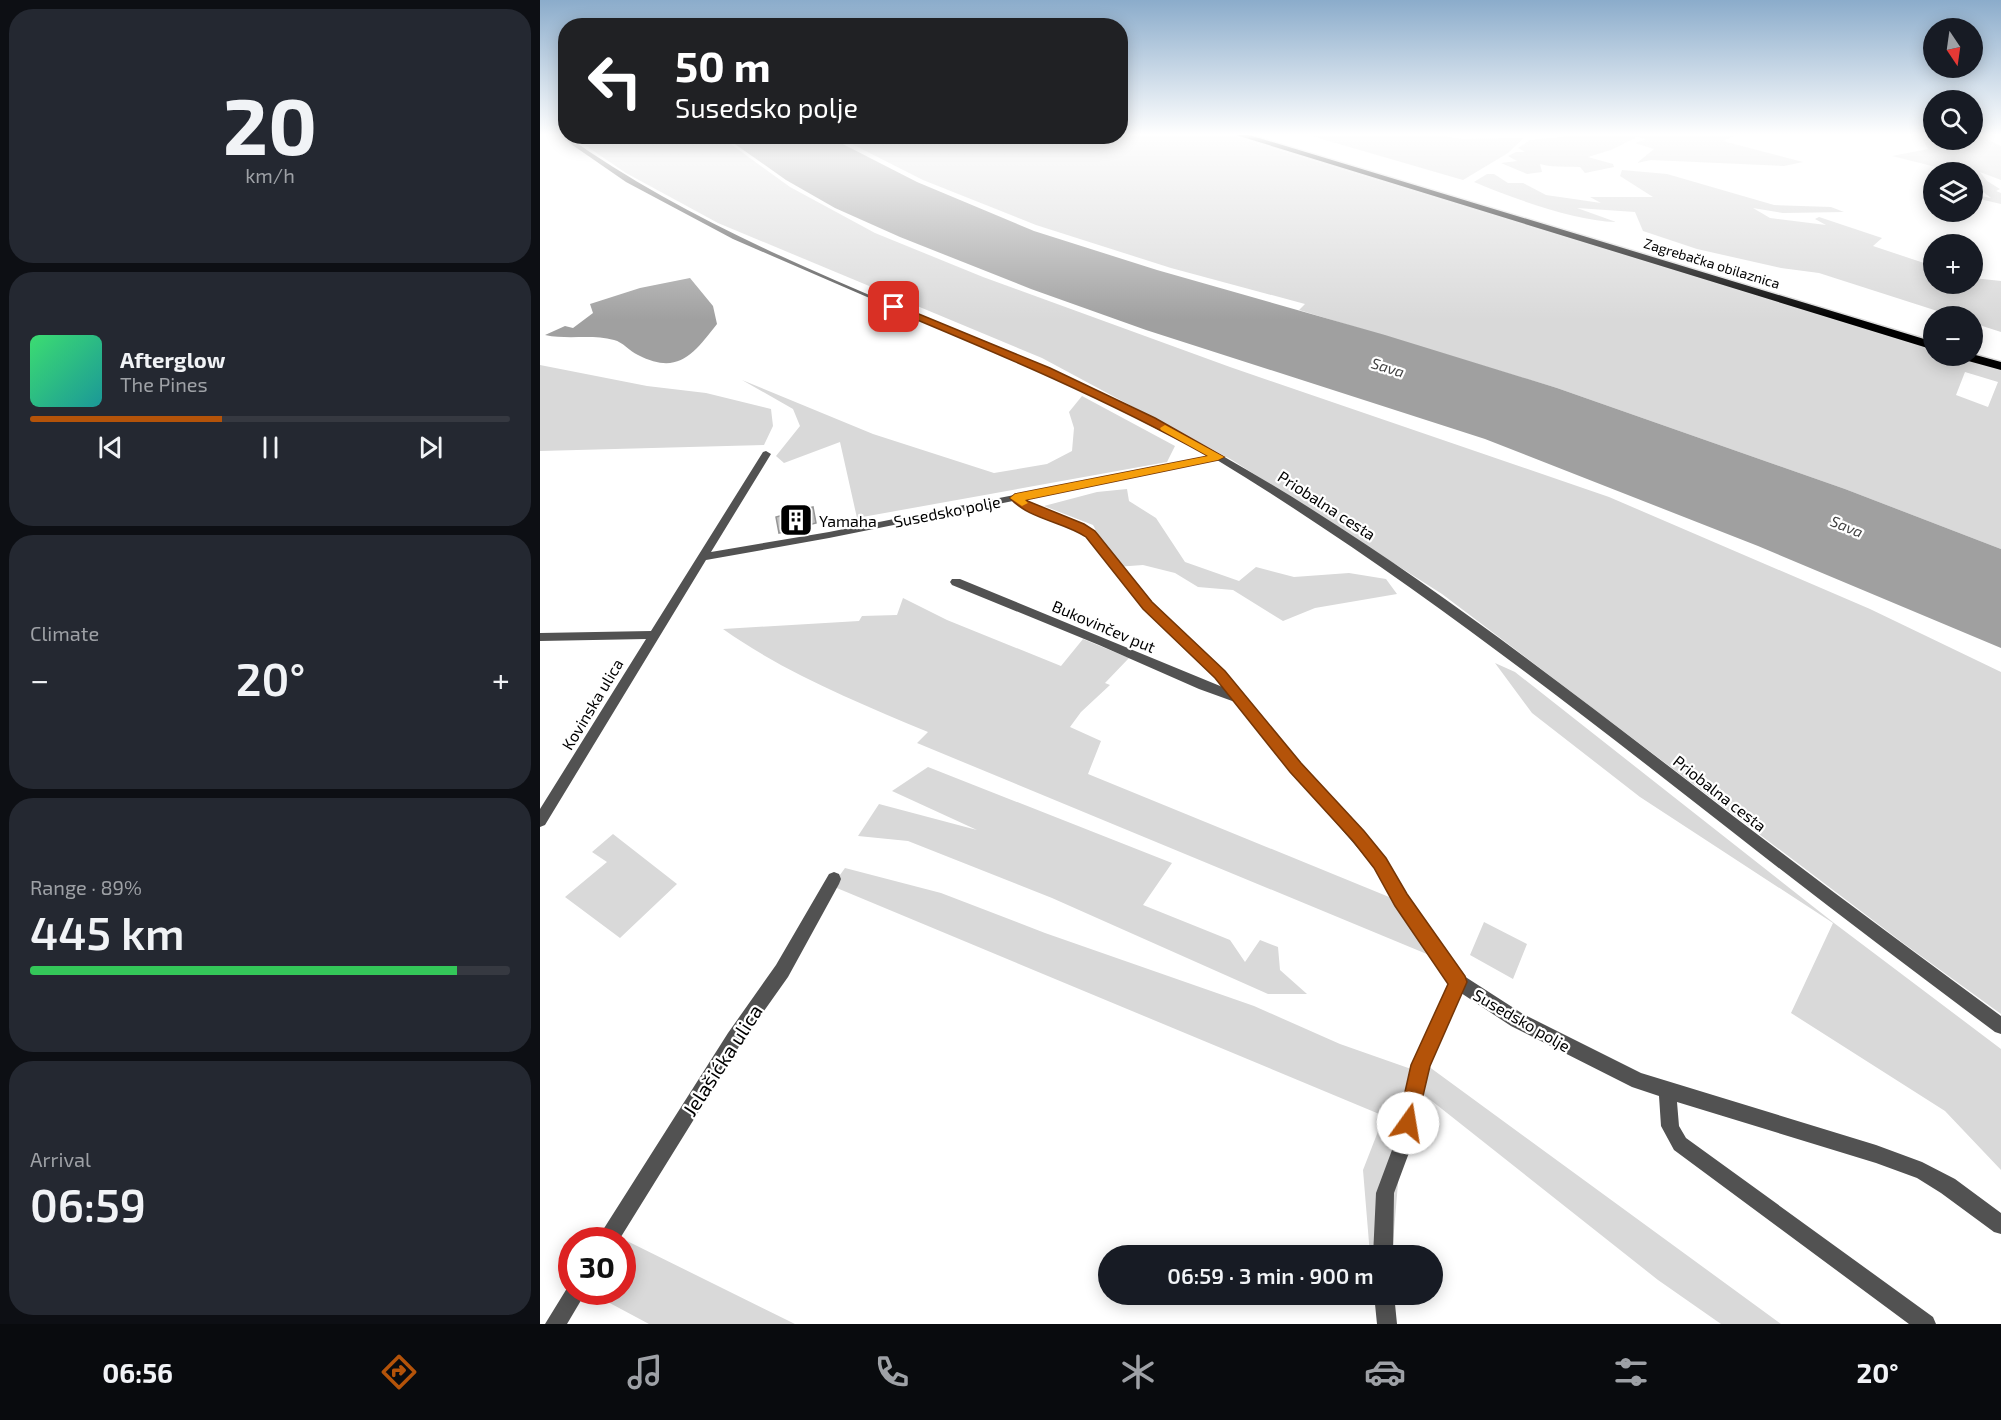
<!DOCTYPE html>
<meta charset="utf-8">
<style>
body{margin:0;font-family:"Exo 2",sans-serif;background:#242831;color:#f1f3f6;height:100vh;display:flex;flex-direction:column;font-size:22px;white-space:nowrap}
*{box-sizing:border-box;margin:0}
p{font-size:20px;color:#9ea1a6}
.icon{flex:none;width:33px;height:33px;fill:none;stroke:currentColor;stroke-width:2;stroke-linecap:round;stroke-linejoin:round}
.map{position:relative;flex:1;overflow:hidden}
.drawer{display:flex;flex-direction:column;gap:9px;padding:9px;background:#0d0f14;width:540px}
.drawer>*{flex:none}
.hud{position:absolute;left:18px;top:18px;width:570px;height:126px;border-radius:24px;box-shadow:0 3px 15px #0003;background:#202124;color:#fff;overflow:hidden}
.needle{width:39px;rotate:167deg}
.tools{position:absolute;left:1383px;top:18px;display:grid;gap:12px}
.tools a{display:grid;place-items:center;width:60px;height:60px;border-radius:50%;background:#171b24;box-shadow:0 3px 15px #0003;font-size:30px}
.speed{position:absolute;left:18px;top:1227px;display:flex;gap:12px;font-size:30px;font-weight:700;text-align:center}
.speed>*{display:grid;place-content:center;width:78px;height:78px;border-radius:50%;background:#171b24;box-shadow:0 3px 15px #0003;line-height:1}
.speed .limit{border:9px solid #d22;background:#fff;color:#111}
.pin{position:absolute;display:grid;place-items:center;width:51px;height:51px;color:#fff;margin:-26px;border-radius:12px;box-shadow:0 3px 9px #0006}
.me{position:absolute;width:66px;margin:-33px;rotate:13deg;stroke-linejoin:round;filter:drop-shadow(0 0 4px #0008)}
.turn{display:flex;align-items:center;gap:21px;height:126px;padding:0 18px;font-size:27px}
.turn .icon{width:78px;height:78px;stroke-width:2.5}
.turn b{display:block;font-size:42px;line-height:51px}
.big{font-size:45px;font-weight:600;line-height:1.1}
.drawer .card{flex:1;display:flex;flex-direction:column;justify-content:center;gap:9px;min-width:0;padding:0 21px;border-radius:24px;background:#242831}
.drawer .dial{align-items:center;gap:0}
.dial b{font-size:78px;line-height:1}
.song{display:flex;align-items:center;gap:18px}
.cover{width:72px;height:72px;border-radius:9px;background:linear-gradient(135deg,hsl(140 70% 55%),hsl(180 70% 35%))}
.played{height:6px;border-radius:3px;background:linear-gradient(90deg,#b45309 40%,#363941 40%)}
.keys{display:flex;justify-content:space-around;direction:ltr}
.heat{display:flex;justify-content:space-between;align-items:center;font-size:33px;direction:ltr}
.charge{height:9px;border-radius:4px;background:linear-gradient(90deg,#34c759 89%,#363941 0)}
.trip{position:absolute;left:558px;top:1245px;width:345px;height:60px;border-radius:30px;background:#171b24;box-shadow:0 3px 15px #0003;font-weight:600;line-height:60px;text-align:center}
.dock{display:flex;height:96px;justify-content:space-around;align-items:center;background:#090b0e;color:#9ea1a6}
.dock .icon{width:42px;height:42px}
.dock .current{color:#b45309}
.dock b{font-size:27px;color:#f1f3f6}
main{display:flex;flex:1;min-height:0}
.map>svg:first-child{display:block}
</style>
<main>
<section class="drawer">
<div class="card dial"><b>20</b><p>km/h</p></div>
<div class="card">
<div class="song"><i class="cover"></i><div><b>Afterglow</b><p>The Pines</p></div></div>
<div class="played"></div>
<div class="keys"><svg class="icon" aria-label="previous" viewBox="0 0 24 24"><path d="M18 5L8 12l10 7zM5 5v14"/></svg><svg class="icon" aria-label="pause" viewBox="0 0 24 24"><path d="M8 5v14M16 5v14"/></svg><svg class="icon" aria-label="next" viewBox="0 0 24 24"><path d="M6 5l10 7-10 7zM19 5v14"/></svg></div>
</div>
<div class="card"><p>Climate</p>
<div class="heat"><a>−</a><b class="big">20°</b><a>+</a></div>
</div>
<div class="card"><p>Range · 89%</p><b class="big">445 km</b><div class="charge"></div></div>
<div class="card"><p>Arrival</p><b class="big">06:59</b></div>
</section>
<div class="map">
<svg width="1461" height="1324" viewBox="0 0 1461 1324">
<rect width="100%" height="100%" fill="#fff"/>
<path fill="#d9d9d9" fill-rule="evenodd" d="M581 135H690L1393 350 1394 356H1411L1461 371V549L1305 489 1017 388 759 310 765 304 631 268 496 225 383 180 298 137ZM1425 372 1458 382 1448 407 1416 395Z
M768 135H895L923 139 984 138 968 153 923 180Z
M1041 135H1195L1183 141 1263 162 1244 166 1111 160 1097 163 1114 149 1095 143 1106 139 1097 137 1071 150 1048 157 1073 164 1074 167 1045 173 1040 167C1026 166 1013 168 1000 164L1002 172 987 174 961 163 977 161 968 156 976 152H985L978 148 990 140Z
M1433 135 1440 136 1461 146V180L1440 172 1447 181 1460 189 1456 191 1461 193V204L1435 198 1436 195 1451 198 1433 184 1432 172H1416L1352 156 1388 149 1382 138 1393 136 1394 140H1432Z
M33 137H181L250 187 335 233 443 277 690 367 1069 497 1330 609 1461 672V1014L1363 943 902 594 692 460 502 358 178 223 86 173Z
M1082 170 1127 174 1234 205 1291 207 1304 212 1243 213 1213 208 1230 218 1286 225 1275 219 1279 217 1342 238 1333 246 1393 266 1394 284H1432L1433 278 1461 281V332L1433 323 1432 316H1413L1279 273 1241 268 1157 249 1103 231 1095 212 1037 208 1076 222C1035 221 972 198 934 182L947 174H954L968 183H983L1006 195 1061 203 1050 197H1113L1080 176Z
M0 365 107 386 166 393 231 409 233 426 224 445 0 451Z
M202 380 333 434 454 473 507 464 532 451 534 428 529 412 542 396 635 446 627 462 317 518 300 442 244 463 236 456 260 426 253 409Z
M587 489 589 501 616 518 645 562 699 581 716 567 754 577 809 573 846 579 857 594 775 608 743 621 693 590 658 587 635 573 603 565 576 567 553 525 504 506 557 492Z
M363 598 407 620 521 666 543 639 589 658 565 683 570 685 541 712 530 727 561 741 548 774 854 899 894 957 377 743 388 732C317 702 245 673 183 629L319 621 322 616 357 615Z
M955 663 975 672 1294 923 1461 1049V1170L1405 1111 1251 1013 1293 923 1100 797 992 713Z
M388 767 632 863 603 905 690 940 705 962 720 940 738 947 740 970 767 994H728L512 898 368 841 318 836 339 804 437 830 352 791Z
M73 834 137 884 80 938 25 897 67 862 52 852Z
M305 868 401 893 505 933 714 1006 800 1044 874 1070 860 1159 852 1255H830L823 1170 844 1116 292 886Z
M944 922 987 944 973 979 930 955Z
M888 1066 1241 1324H1181L1118 1280 883 1094Z
M83 1239 255 1324H109L51 1293 52 1292H82Z"/>
<path fill="#a0a0a0" d="M185 137H289L377 182 494 231 617 270 845 335 1017 388 1305 489 1461 549V648L1218 546 945 439 606 330 491 289 360 237 295 208 246 180Z
M150 278 173 306 177 324C154 353 139 376 98 355 89 351 83 342 74 340 52 334 28 340 5 335L25 326 33 328 53 313 50 304 100 288Z"/>
<path fill="#c2c2c2" stroke="#969696" stroke-width="1.5" d="M273 507 276 523 239 533 236 517Z"/>
<g fill="none" stroke-linecap="round" stroke-linejoin="round">
<defs>
<path id="highway" d="M696 135H709L1394 342V350Z
M1432 354 1461 362V370L1421 359 1419 356Z"/>
</defs>
<use href="#highway" stroke="#dbdbdb" stroke-width="3"/>
<path fill="#525252" fill-rule="evenodd" d="M18 135H25C224 276 469 335 681 455 846 548 998 666 1148 781 1251 861 1356 939 1461 1016V1034L1455 1032C1364 964 1274 896 1185 826 1020 697 856 569 677 460L484 499 555 532 612 602 684 671 761 763 845 858 866 895 924 976 983 1014 1101 1073 1336 1145 1382 1162 1415 1179 1461 1213V1234L1454 1232 1401 1193 1377 1178 1336 1163 1137 1102 1139 1126 1146 1138 1393 1317 1396 1324H1369L1134 1150 1121 1126 1119 1096 1092 1087 971 1026 921 993 889 1066 873 1142 854 1193 853 1256H833L836 1193 855 1142 873 1065 909 983 856 905 835 868 751 771 695 702 659 689 559 645 412 585 410 582 412 579H420L685 688 676 677 604 608 547 536 473 501 289 538 166 560 5 825 0 827V809L106 639 0 641V633L111 631 223 452 226 451 231 454 171 552 289 532 669 456 540 389 193 239 86 182Z
M294 872 299 874 301 879 299 884 248 977 200 1045 79 1240H59L61 1233 188 1033 236 965 289 874Z
M32 1284V1292H46L27 1324H5L29 1285Z
M834 1294H854L857 1324H837Z"/>
<use href="#highway" fill="#000" fill-rule="evenodd"/>
</g>
<linearGradient id="sky" x2="0" y2="1"><stop stop-color="#8baccb"/><stop offset="0.42" stop-color="#fff"/><stop offset="1" stop-color="#fff" stop-opacity="0"/></linearGradient>
<rect width="1461" height="320" fill="url(#sky)"/>
<path fill="#b45309" stroke="#753606" stroke-width="1.5" d="M351 305H357L510 368 615 418 684 457 678 460 485 500 544 524 555 531 612 602 685 671 761 763 824 831 846 858 867 894 925 976 927 982 890 1066 875 1130 868 1133 861 1130 858 1123 871 1065 908 984 855 906 834 868 813 841 750 772 675 678 603 609 546 537C524 522 488 519 470 498L475 494 668 456C566 399 459 354 351 309Z"/>
<path fill="#f59e0b" d="M625 425 684 457 678 460 485 500 488 503 482 506 470 498 475 494 668 456 621 430 620 428Z"/>
<defs>
<symbol id="building-square" viewBox="-11 -11 22 22"><rect x="-9" y="-9" width="18" height="18" rx="4" fill="#000" stroke="#fff"/><path d="M-4-6H4V6H1V3H-1V6H-4ZM-2.5-4.3h1.7v1.8h-1.7ZM.8-4.3h1.7v1.8H.8ZM-2.5-1h1.7V.8h-1.7ZM.8-1h1.7V.8H.8Z" fill="#fff"/></symbol>
</defs>
<g fill-rule="evenodd">
<use href="#building-square" x="237" y="501" width="38" height="38"/>
</g>
<g text-anchor="middle" dominant-baseline="central" stroke-width="4.5" stroke-linejoin="round" paint-order="stroke">
<g font-size="14" fill="#000" stroke="#fff">
<text transform="translate(1172 263) rotate(17)">Zagrebačka obilaznica</text>
</g>
<g font-size="15" font-style="italic" fill="#414141" stroke="#fff">
<text transform="translate(848 367) rotate(17)">Sava</text>
<text transform="translate(1307 526) rotate(22)">Sava</text>
</g>
<g font-size="16" fill="#000" stroke="#fff">
<text transform="translate(787 505) rotate(33)">Priobalna cesta</text>
<text transform="translate(407 511) rotate(-11)">Susedsko polje</text>
<text transform="translate(564 626) rotate(23)">Bukovinčev put</text>
<text transform="translate(52 704) rotate(-59)">Kovinska ulica</text>
<text transform="translate(1180 793) rotate(38)">Priobalna cesta</text>
<text transform="translate(982 1020) rotate(30)">Susedsko polje</text>
</g>
<g font-size="16" fill="#000" stroke="#fff" text-anchor="start">
<text x="279" y="520">Yamaha</text>
</g>
<g font-size="20" fill="#000" stroke="#fff">
<text transform="translate(182 1060) rotate(-57)">Jelašićka ulica</text>
</g>
</g>
</svg>
<div class="tools">
<a><svg class="needle" viewBox="-14 -14 28 28"><path d="M0-13l5 13h-10z" fill="#e53935"/><path d="M0 13l5-13h-10z" fill="#9ea1a6"/></svg></a>
<a><svg class="icon" aria-label="search" viewBox="0 0 24 24"><circle cx="10" cy="10" r="6"/><path d="M15 15l6 6"/></svg></a>
<a><svg class="icon" aria-label="layers" viewBox="0 0 24 24"><path d="M12 4l9 5-9 5-9-5zM3 14l9 5 9-5"/></svg></a>
<a>+</a>
<a>−</a>
</div>
<div class="speed"><div class="limit">30</div></div>
<div class="pin" style="left:354px;top:307px;background:#d93025"><svg class="icon" aria-label="arrive" viewBox="0 0 24 24"><path d="M6 21V4h12l-3 4 3 4H6"/></svg></div>
<svg class="me" style="left:868px;top:1123px" viewBox="-20 -20 40 40"><circle r="19" fill="#fff"/><path d="M0-13L10 11 0 6-10 11z" fill="#b45309"/></svg>
<div class="trip">06:59 · 3 min · 900 m</div>
<div class="hud">
<div class="turn"><svg class="icon" aria-label="left" viewBox="0 0 24 24"><path d="M17 20v-9H6M10 6l-5 5 5 5"/></svg><div><b>50 m</b>Susedsko polje</div></div>
</div>
</div>
</main>
<nav class="dock">
<b>06:56</b>
<svg class="icon current" aria-label="directions" viewBox="0 0 24 24"><path d="M12 3l9 9-9 9-9-9zM9 14v-3h6M13 9l2 2-2 2"/></svg>
<svg class="icon" aria-label="music" viewBox="0 0 24 24"><path d="M9 18V5l10-2v13"/><circle cx="6" cy="18" r="3"/><circle cx="16" cy="16" r="3"/></svg>
<svg class="icon" aria-label="phone" viewBox="0 0 24 24"><path d="M5 4h4l2 5-3 2q2 4 5 5l2-3 5 2v4C11 20 4 13 5 4z"/></svg>
<svg class="icon" aria-label="climate" viewBox="0 0 24 24"><path d="M12 3v18M4 7l16 10M4 17L20 7"/></svg>
<svg class="icon" aria-label="car" viewBox="0 0 24 24"><path d="M5 17H2v-5l4-1 3-4h7l3 4 3 1v5h-3M9 17h6M6 11h13"/><circle cx="7" cy="17" r="2"/><circle cx="17" cy="17" r="2"/></svg>
<svg class="icon" aria-label="filters" viewBox="0 0 24 24"><path d="M4 7h16M4 17h16"/><circle cx="9" cy="7" r="2"/><circle cx="15" cy="17" r="2"/></svg>
<b>20°</b>
</nav>
